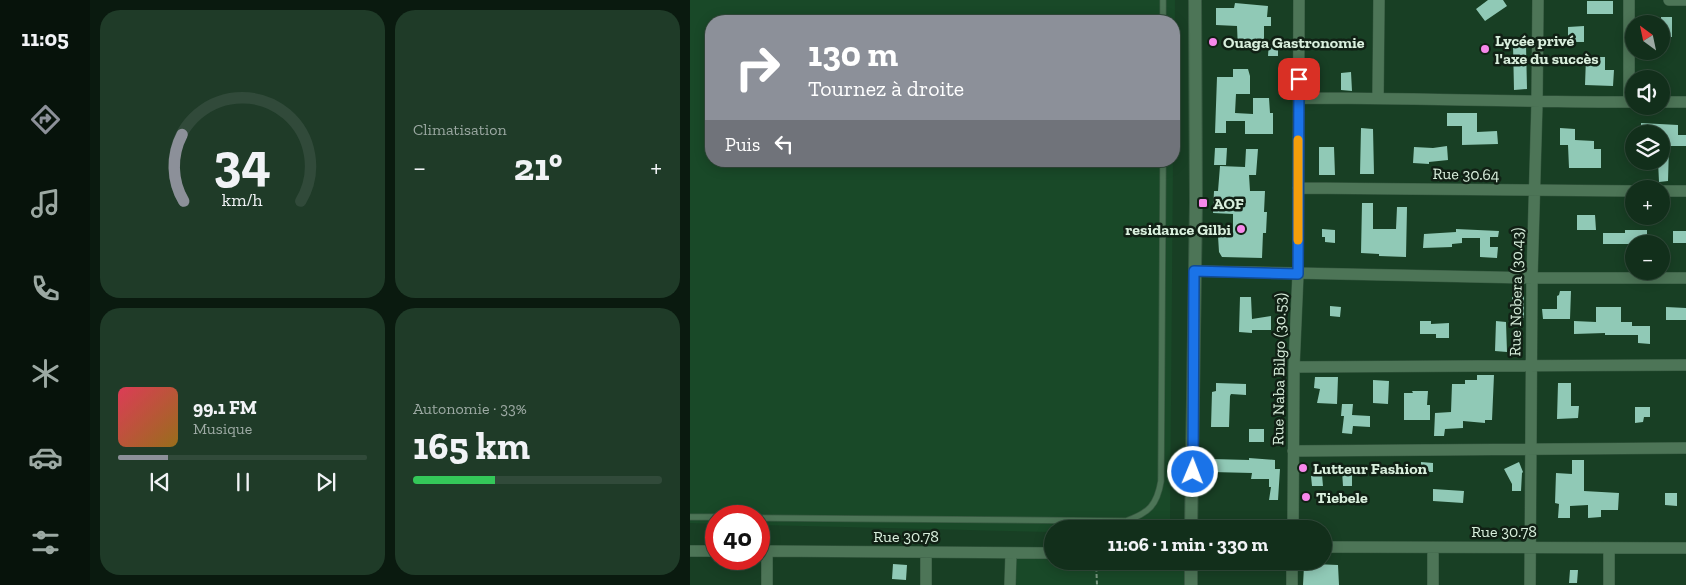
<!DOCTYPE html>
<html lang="fr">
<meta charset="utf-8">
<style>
body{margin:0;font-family:"Zilla Slab",serif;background:#1f3b28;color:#f1f3f6;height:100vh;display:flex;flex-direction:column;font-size:19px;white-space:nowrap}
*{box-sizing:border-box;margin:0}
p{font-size:16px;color:#9ca9a3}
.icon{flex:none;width:28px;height:28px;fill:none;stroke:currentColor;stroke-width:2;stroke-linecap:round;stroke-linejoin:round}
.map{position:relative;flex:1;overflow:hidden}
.panel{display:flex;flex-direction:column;gap:10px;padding:10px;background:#0a1a0f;width:600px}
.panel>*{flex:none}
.banner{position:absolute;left:15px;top:15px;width:475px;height:152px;border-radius:20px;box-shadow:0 2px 12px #0003,0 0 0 1px #314a3a;background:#8c9099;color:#fff;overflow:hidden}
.needle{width:32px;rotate:327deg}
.tools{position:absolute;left:935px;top:15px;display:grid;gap:10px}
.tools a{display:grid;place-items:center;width:45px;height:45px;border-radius:50%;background:#122f1b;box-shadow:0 2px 12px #0003,0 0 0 1px #314a3a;font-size:25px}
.speed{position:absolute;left:15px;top:505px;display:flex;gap:10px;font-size:25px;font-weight:700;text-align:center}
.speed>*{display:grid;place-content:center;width:65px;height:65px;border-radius:50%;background:#122f1b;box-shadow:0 2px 12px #0003,0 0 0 1px #314a3a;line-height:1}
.speed .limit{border:8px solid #d22;background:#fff;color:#111}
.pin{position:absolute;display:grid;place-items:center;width:42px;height:42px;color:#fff;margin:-21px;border-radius:10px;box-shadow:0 2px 8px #0006}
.me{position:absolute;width:55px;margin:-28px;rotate:1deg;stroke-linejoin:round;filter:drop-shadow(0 0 4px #0008)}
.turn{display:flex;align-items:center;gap:18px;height:105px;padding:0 20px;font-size:22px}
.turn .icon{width:65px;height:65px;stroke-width:2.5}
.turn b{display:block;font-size:35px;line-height:42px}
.then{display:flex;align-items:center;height:48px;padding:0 20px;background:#0003;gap:10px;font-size:19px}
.big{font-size:38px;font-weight:800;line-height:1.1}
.panel .tile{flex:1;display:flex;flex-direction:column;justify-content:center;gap:8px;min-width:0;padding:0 18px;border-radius:20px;background:#1f3b28}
.panel .dial{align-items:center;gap:0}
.dial svg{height:130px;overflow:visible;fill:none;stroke:#314a3a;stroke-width:7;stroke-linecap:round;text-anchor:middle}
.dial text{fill:#f1f3f6;stroke:none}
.song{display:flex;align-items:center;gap:15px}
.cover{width:60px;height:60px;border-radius:8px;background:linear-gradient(135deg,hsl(350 70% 55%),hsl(40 70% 35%))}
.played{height:5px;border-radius:2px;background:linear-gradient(90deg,#8c9099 20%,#314a3a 20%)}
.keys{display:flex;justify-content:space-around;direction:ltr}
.heat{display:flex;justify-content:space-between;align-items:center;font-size:28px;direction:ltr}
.charge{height:8px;border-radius:4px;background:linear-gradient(90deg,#34c759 33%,#314a3a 0)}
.panel .tiles{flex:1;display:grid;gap:10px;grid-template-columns:repeat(2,1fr)}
.trip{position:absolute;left:354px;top:520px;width:288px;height:50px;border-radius:25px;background:#122f1b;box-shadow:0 2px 12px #0003,0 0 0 1px #314a3a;font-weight:800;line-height:50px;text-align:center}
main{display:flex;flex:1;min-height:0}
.dock{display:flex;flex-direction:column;width:90px;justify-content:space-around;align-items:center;background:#07130b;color:#9ca9a3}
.dock .icon{width:35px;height:35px}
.dock .on{color:#8c9099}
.dock b{font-size:22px;color:#f1f3f6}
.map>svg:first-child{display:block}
</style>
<main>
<nav class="dock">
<b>11:05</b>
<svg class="icon on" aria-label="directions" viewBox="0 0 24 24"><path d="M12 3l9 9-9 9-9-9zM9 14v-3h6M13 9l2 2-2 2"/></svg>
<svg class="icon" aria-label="music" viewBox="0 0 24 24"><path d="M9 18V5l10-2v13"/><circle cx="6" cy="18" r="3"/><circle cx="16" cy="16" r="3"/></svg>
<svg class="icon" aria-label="phone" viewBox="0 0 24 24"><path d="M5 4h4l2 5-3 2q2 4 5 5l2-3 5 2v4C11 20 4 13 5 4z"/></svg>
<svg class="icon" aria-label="climate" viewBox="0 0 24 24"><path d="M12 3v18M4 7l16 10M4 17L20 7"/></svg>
<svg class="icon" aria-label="car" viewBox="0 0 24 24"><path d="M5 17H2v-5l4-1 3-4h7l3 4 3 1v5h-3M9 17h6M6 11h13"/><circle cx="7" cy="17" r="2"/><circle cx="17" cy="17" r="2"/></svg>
<svg class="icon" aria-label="filters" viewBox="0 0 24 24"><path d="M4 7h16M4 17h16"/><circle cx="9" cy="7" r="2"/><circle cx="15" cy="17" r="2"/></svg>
</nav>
<section class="panel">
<div class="tiles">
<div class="tile dial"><svg viewBox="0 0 100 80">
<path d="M14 69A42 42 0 1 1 86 69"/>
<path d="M14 69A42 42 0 0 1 13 28" stroke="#8c9099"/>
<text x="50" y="56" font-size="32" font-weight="700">34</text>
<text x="50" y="72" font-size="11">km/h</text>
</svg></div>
<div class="tile"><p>Climatisation</p>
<div class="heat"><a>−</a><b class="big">21°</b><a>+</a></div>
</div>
<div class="tile">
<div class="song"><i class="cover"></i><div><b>99.1 FM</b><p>Musique</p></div></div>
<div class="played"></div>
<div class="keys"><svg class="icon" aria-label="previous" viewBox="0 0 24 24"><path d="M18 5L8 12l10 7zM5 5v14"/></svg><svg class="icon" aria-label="pause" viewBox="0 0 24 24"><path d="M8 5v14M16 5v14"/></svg><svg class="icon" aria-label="next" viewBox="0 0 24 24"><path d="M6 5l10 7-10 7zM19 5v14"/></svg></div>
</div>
<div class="tile"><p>Autonomie · 33%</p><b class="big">165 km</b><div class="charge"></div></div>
</div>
</section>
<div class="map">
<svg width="996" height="585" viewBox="0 0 996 585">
<rect width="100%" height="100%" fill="#183f24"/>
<path fill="#194928" d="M0 0H485L484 118V21H21V161H483L480 529H362V532L69 525V516H26V524L0 523Z
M321 553H362V561H501V585H320Z"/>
<path fill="#90c9b6" d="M798 0H813L817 6 795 21 786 9Z
M897 1H923V14H897Z
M545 3 578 6 577 17H581V26H574V48H560V50H548L547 26 526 25V8H544Z
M971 17H982V37H971Z
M894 26V42H878V27Z
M579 42 588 43V56H578Z
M823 45H836L837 89 824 90Z
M896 57H915V70H924L923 86 895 85Z
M543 69H558L560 76V94H546L545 113 563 114V98H579L580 113H583V134H555V121H536V133H525L527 77H543Z
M661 72 662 91 651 90V73Z
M757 113H787V132L807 131 808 144 772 145V126H757Z
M951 123 988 125V135H996V146H979L978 181 969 182 968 161H971V134H951Z
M671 128 683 129 684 174H670Z
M870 128 885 129V140L904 141V149H911V168H879L878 145H870Z
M757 146 758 160 739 162V164L723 163 724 147 743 148Z
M629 147H644L645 175H629Z
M525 148H537L536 165H524Z
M556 149H568L566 175H559L560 191H575L574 212H577L576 233H573L572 258 532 257 529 252 528 236H543V214L523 213 524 191H528L530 166 555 167Z
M672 203H683V229H706L707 207H717L716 257 689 256V254L671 253Z
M887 215H905L906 230H887Z
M632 229 645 230V243L635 242V237H632Z
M766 229 809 231 808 237H800V247H808L807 258 790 257V238H772V243L762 244V247L733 248 734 234 766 232Z
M935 230H957V244H913V233H935Z
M983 231H996V243H983Z
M870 291H881L880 319H853L852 309H867V296L869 295Z
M834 296V318H822V297Z
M550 297H561L562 319 581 316V330H562V333L549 332Z
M640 306 651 307 650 317 640 316Z
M906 307H931V322H942V326H960V344L948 343V335H915V333L884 334V321L906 322Z
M976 307 996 308V320H976Z
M730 321H741V324L759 323V338H746V334H730Z
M806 321 816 322 817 352 805 351Z
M787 375H804L802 420H795V423L773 421V428L755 429 754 436H744L745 413 761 412 762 384H775V380H787Z
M625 377H648L647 404 627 403 630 389 624 388Z
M683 380 699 381 698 404 683 403Z
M526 383 556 384V395L541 394 540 396 539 427H521L522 392 526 391Z
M868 383H881V406H889L888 418 867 419Z
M722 391H738L737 405H740V420H714V393H723Z
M652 404H663L662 415 680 416V427L663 426 662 434 652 433 654 416H651Z
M945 407H960V417H954L953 422 945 423Z
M559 429H574V442H559Z
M559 458 585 460V469H590L588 500H579L581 487H579V479H561L562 473 522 472V459L559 460Z
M882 460H894V491L929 493 928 510H911V517L898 518V505L880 506V518H868L869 504 865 503 866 473 882 474Z
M731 462 743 463V472H731Z
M829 462 833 472 832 473 831 491H822V484L814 469Z
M662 470V486H653L652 471Z
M632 475 633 486H622L621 476Z
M743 489 774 491 773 503 743 501Z
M975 493H987V506L975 505Z
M619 561 624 564 648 565 649 585H613L614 566Z
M203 564 217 565 216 580 202 579Z
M880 570H888L887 583H879Z"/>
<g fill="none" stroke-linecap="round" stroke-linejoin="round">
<defs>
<path id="service" d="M473 21V0
M0 517H26
M69 518 436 521C459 513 467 505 471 481L473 161"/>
<path id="minor" d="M939 0V102
M979 0H996
M609 98C720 98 832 102 944 102
M688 98 689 0
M971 102H996
M608 188 944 191
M971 191H996
M504 271 842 278H996
M604 367 996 365
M603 451 996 448
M603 529 604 367 608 274 609 0
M632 547 996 548
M919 548V585
M0 551H26
M69 551 362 553
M77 585V551
M236 585V553
M320 585 321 553
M602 585V561
M743 585V548
M840 585 842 278 847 103 848 0"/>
<path id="tertiary" d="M501 529 506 203 505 0
M501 561V585"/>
</defs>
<use href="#service" stroke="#385a42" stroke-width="7"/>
<use href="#minor" stroke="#385a42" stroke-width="12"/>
<use href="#tertiary" stroke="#385a42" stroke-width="14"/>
<path stroke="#7c9a83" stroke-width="2" stroke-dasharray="4 2.5" stroke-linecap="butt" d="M406 561 407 585"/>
<use href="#service" stroke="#4d7557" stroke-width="5.5"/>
<use href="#minor" stroke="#4d7557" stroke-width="11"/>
<use href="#tertiary" stroke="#4d7557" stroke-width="12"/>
</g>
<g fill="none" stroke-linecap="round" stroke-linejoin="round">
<defs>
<path id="route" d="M503 472 504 271 608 274 609 79"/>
</defs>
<use href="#route" stroke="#114b97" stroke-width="12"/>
<use href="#route" stroke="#1a73e8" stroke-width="9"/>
<path stroke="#f59e0b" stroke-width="9" d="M608 240V140"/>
</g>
<g fill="#f788eb" stroke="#112115" stroke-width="2">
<circle cx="523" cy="42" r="5"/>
<circle cx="795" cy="49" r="5"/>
<rect x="508" y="198" width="10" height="10" rx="2.5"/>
<circle cx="551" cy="229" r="5"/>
<circle cx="613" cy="468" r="5"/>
<circle cx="616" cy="497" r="5"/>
</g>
<g text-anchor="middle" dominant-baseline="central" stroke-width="5" stroke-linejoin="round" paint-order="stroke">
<g font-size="16" font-weight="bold" fill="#d9efdd" stroke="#112115" text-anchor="start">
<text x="805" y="40">Lycée privé<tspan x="805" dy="18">l'axe du succès</tspan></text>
<text x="533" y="42">Ouaga Gastronomie</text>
<text x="523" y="203">AOF</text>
<text x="541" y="229" text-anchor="end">residance Gilbi</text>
<text x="623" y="468">Lutteur Fashion</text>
<text x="626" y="497">Tiebele</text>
</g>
<g font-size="16" fill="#d9efdd" stroke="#112115">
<text transform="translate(776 174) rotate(1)">Rue 30.64</text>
<text transform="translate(826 292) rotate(-89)">Rue Nobera (30.43)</text>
<text transform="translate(589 369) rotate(-89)">Rue Naba Bilgo (30.53)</text>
<text x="814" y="531">Rue 30.78</text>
<text x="216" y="536">Rue 30.78</text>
</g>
</g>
</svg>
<div class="tools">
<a><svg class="needle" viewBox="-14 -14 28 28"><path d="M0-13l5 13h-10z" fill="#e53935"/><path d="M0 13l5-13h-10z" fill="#9ca9a3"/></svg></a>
<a><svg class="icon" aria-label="sound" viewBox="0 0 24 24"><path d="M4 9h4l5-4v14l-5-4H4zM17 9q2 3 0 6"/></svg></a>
<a><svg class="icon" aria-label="layers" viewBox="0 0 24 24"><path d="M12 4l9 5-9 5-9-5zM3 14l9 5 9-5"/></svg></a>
<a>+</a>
<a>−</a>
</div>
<div class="speed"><div class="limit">40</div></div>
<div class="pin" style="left:609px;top:79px;background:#d93025"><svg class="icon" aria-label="arrive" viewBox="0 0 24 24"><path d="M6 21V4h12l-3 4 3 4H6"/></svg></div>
<svg class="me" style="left:503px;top:472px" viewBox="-20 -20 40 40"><circle r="17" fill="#1a73e8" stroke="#fff" stroke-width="3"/><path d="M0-11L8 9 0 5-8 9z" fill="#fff"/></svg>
<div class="trip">11:06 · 1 min · 330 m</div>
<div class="banner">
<div class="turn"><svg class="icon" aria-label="right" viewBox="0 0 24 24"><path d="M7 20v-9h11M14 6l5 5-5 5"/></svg><div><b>130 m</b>Tournez à droite</div></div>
<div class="then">Puis<svg class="icon" aria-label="left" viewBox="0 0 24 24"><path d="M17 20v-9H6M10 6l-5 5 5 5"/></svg></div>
</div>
</div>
</main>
